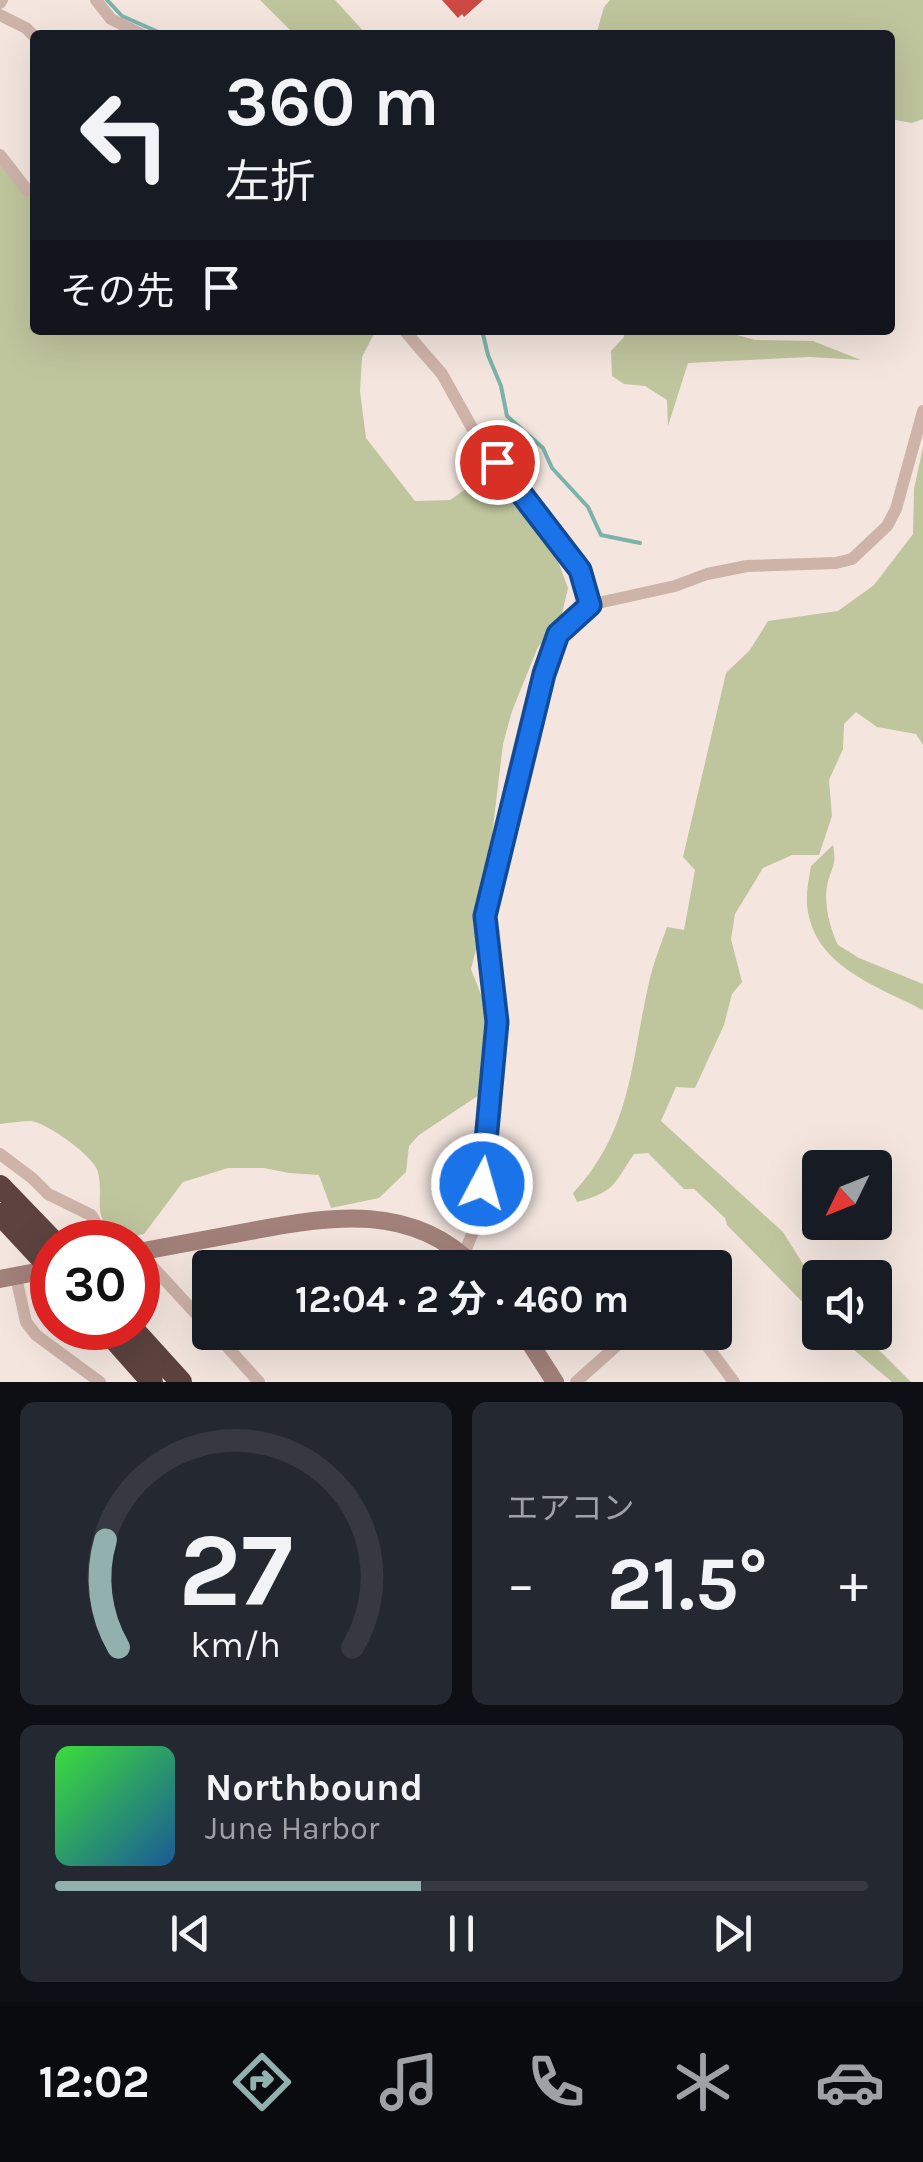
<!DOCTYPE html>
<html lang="ja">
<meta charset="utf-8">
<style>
body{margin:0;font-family:Karla,"Noto Sans JP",sans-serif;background:#242831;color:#f1f3f6;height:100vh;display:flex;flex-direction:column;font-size:38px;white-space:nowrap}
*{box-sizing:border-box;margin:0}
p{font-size:32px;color:#9ea1a6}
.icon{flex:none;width:55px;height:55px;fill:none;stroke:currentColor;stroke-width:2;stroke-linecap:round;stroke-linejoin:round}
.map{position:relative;height:1382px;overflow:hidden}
.drawer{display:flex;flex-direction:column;gap:20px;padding:20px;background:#0d0f14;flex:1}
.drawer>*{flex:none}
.banner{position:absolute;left:30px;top:30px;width:865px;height:305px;border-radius:10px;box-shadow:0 10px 40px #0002;background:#171b24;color:#f1f3f6;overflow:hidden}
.needle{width:65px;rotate:227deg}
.tools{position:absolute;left:802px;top:1150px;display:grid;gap:20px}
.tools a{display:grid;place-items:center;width:90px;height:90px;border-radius:10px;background:#171b24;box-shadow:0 10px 40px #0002;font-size:50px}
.speed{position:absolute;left:30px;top:1220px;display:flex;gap:20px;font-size:50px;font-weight:700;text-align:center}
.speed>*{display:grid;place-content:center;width:130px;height:130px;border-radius:50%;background:#171b24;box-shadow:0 10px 40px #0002;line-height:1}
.speed .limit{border:15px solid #d22;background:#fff;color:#111}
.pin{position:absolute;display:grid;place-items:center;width:85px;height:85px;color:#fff;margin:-42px;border:5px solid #fff;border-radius:50%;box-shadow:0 2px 10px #0007}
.me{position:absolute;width:110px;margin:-55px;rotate:6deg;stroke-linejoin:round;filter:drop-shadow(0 0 8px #0008)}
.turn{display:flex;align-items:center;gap:35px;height:210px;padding:0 30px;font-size:45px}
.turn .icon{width:130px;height:130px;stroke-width:2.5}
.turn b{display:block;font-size:70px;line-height:85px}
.then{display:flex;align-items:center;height:95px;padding:0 30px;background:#0003;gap:20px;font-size:38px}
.big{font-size:75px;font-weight:700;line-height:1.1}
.drawer .card{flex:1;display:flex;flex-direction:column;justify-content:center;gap:15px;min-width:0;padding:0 35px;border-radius:15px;background:#242831}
.drawer .dial{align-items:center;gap:0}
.dial svg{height:260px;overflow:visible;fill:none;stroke:#363941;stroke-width:7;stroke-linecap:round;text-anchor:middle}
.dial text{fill:#f1f3f6;stroke:none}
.song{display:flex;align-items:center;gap:30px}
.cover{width:120px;height:120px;border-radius:15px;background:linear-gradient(135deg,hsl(120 70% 55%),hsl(210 70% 35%))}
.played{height:10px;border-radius:5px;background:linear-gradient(90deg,#91b0ae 45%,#363941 45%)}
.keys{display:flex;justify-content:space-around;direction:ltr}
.heat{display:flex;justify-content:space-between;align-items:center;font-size:55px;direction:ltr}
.drawer .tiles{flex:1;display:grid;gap:20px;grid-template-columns:1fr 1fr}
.card:last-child{grid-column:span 2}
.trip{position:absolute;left:192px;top:1250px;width:540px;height:100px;border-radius:10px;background:#171b24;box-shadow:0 10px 40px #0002;font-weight:700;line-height:100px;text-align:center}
.menu{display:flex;height:160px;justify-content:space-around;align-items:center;background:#090b0e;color:#9ea1a6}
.menu .icon{width:70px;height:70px}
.menu .active{color:#91b0ae}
.menu b{font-size:45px;color:#f1f3f6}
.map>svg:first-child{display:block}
</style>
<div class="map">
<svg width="923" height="1382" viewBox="0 0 923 1382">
<rect width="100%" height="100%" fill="#f4e6df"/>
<path fill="#bfc59d" d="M260 0H335L367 35H295Z
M610 0H923V119L912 123 890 119V35H596L604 7Z
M0 153 35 196V330H376L362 357 360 391 366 438 415 501 450 500 479 480 509 499 555 553 568 588 560 622 538 647 512 711 503 744 490 852 481 886 480 934 471 969 487 1010 485 1052 491 1087 419 1135 409 1146 406 1172 379 1198 331 1208 319 1175 289 1173 264 1168H228L183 1182 144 1234 123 1239C88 1218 105 1203 98 1172 94 1156 47 1123 31 1121 21 1121 10 1123 0 1124Z
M624 330H720L755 340 813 341 861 360 810 357 688 363 668 426 667 400 645 386 624 384 612 376 611 351 624 337Z
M923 447V745L916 734 877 727 856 712 844 724 843 749 829 780 832 816 819 855H792L763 868 735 914 731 939 742 982 732 994 724 1025 695 1088 676 1087 661 1121 783 1232 820 1291V1320L727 1225 725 1218 694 1189H684L648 1153 634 1154C614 1183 616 1192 577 1202L573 1193C633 1129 631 1058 650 978 654 961 661 944 667 927L684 930 695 870 683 857 726 673 750 650 768 621 838 611 874 585 913 534 914 489Z
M833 845C836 861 834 864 829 878 822 899 829 926 838 945L859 958 923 984V1010C875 985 813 966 807 905 806 892 809 878 811 866Z
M834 1333H862L911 1382H892Z"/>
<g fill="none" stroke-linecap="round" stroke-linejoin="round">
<path stroke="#7bb3ab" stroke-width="4" d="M107 0 122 16 165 35
M482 330 488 355 501 386 507 416 543 448 552 468 588 507 601 535 640 543"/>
</g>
<path fill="#cd4a44" d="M442 0H483L464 17 462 14 458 18Z"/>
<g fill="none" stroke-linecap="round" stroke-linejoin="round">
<path stroke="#ceb3a9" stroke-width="12" d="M96 0 111 19 143 35
M0 3 2 0
M0 15 26 28 35 37
M0 155 27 190 35 191
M404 330 442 374 476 435 580 570 589 605
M0 1154 32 1178 48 1194 91 1215 101 1231 102 1242
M139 1252 210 1329
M464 1254 477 1222 497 1022 485 916 544 675 558 635 589 605 675 586 707 574 747 566 836 563 852 559 887 526 896 509 923 411
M16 1277 26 1322 36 1335 100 1382
M214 1332 259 1382
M697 1332 734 1382
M576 1382 632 1332"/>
<path stroke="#a2817a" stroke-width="18" d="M138 1252C176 1245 213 1238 251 1231 331 1216 413 1202 476 1268
M0 1279 52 1269
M523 1332 555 1382"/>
<path stroke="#5c4340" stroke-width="22" d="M0 1186 54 1242
M0 1214 52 1270
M104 1328 152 1382
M132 1328 181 1382"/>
</g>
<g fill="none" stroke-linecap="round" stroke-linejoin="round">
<defs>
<path id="route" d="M482 1184 497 1022 485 916 544 674 558 634 590 605 580 570 497 462"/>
</defs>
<use href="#route" stroke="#114b97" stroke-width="25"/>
<use href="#route" stroke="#1a73e8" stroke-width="18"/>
</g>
</svg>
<div class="tools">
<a><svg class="needle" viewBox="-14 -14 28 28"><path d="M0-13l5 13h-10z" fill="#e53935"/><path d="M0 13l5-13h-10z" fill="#9ea1a6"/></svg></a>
<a><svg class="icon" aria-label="sound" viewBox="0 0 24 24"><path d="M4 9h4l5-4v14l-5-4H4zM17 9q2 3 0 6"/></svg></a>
</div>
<div class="speed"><div class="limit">30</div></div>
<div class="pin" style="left:497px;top:462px;background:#d93025"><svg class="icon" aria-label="arrive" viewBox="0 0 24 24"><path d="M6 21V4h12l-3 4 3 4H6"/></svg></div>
<svg class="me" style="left:482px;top:1184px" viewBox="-20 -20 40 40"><circle r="17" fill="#1a73e8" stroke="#fff" stroke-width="3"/><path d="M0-11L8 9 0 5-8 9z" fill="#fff"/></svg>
<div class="trip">12:04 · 2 分 · 460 m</div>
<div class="banner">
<div class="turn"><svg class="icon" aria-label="left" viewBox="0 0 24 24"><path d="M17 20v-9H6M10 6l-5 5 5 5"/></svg><div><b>360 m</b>左折</div></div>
<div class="then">その先<svg class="icon" aria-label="arrive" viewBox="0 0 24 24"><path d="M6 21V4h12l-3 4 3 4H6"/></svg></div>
</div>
</div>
<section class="drawer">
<div class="tiles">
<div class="card dial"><svg viewBox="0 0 100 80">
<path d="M14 69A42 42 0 1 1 86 69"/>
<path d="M14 69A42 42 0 0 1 10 36" stroke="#91b0ae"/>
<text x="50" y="56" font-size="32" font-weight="700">27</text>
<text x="50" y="72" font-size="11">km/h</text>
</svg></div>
<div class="card"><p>エアコン</p>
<div class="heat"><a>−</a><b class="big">21.5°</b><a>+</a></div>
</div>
<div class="card">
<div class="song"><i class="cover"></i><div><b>Northbound</b><p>June Harbor</p></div></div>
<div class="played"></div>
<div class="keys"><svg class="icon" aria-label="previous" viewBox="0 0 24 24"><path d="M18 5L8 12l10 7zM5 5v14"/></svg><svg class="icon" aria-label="pause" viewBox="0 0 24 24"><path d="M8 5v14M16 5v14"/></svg><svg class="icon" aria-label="next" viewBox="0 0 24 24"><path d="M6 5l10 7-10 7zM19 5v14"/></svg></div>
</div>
</div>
</section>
<nav class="menu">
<b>12:02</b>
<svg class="icon active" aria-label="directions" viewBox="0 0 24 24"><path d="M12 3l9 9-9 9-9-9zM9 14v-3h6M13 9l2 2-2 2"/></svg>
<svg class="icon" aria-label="music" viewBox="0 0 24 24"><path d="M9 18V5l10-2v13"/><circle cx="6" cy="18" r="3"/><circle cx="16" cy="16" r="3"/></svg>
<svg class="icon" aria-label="phone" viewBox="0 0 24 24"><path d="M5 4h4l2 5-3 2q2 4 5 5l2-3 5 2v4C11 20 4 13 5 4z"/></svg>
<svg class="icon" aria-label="climate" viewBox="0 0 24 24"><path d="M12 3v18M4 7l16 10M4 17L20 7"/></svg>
<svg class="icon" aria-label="car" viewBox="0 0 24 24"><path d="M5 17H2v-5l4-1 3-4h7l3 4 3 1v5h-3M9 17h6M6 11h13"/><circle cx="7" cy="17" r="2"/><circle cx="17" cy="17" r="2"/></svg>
</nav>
